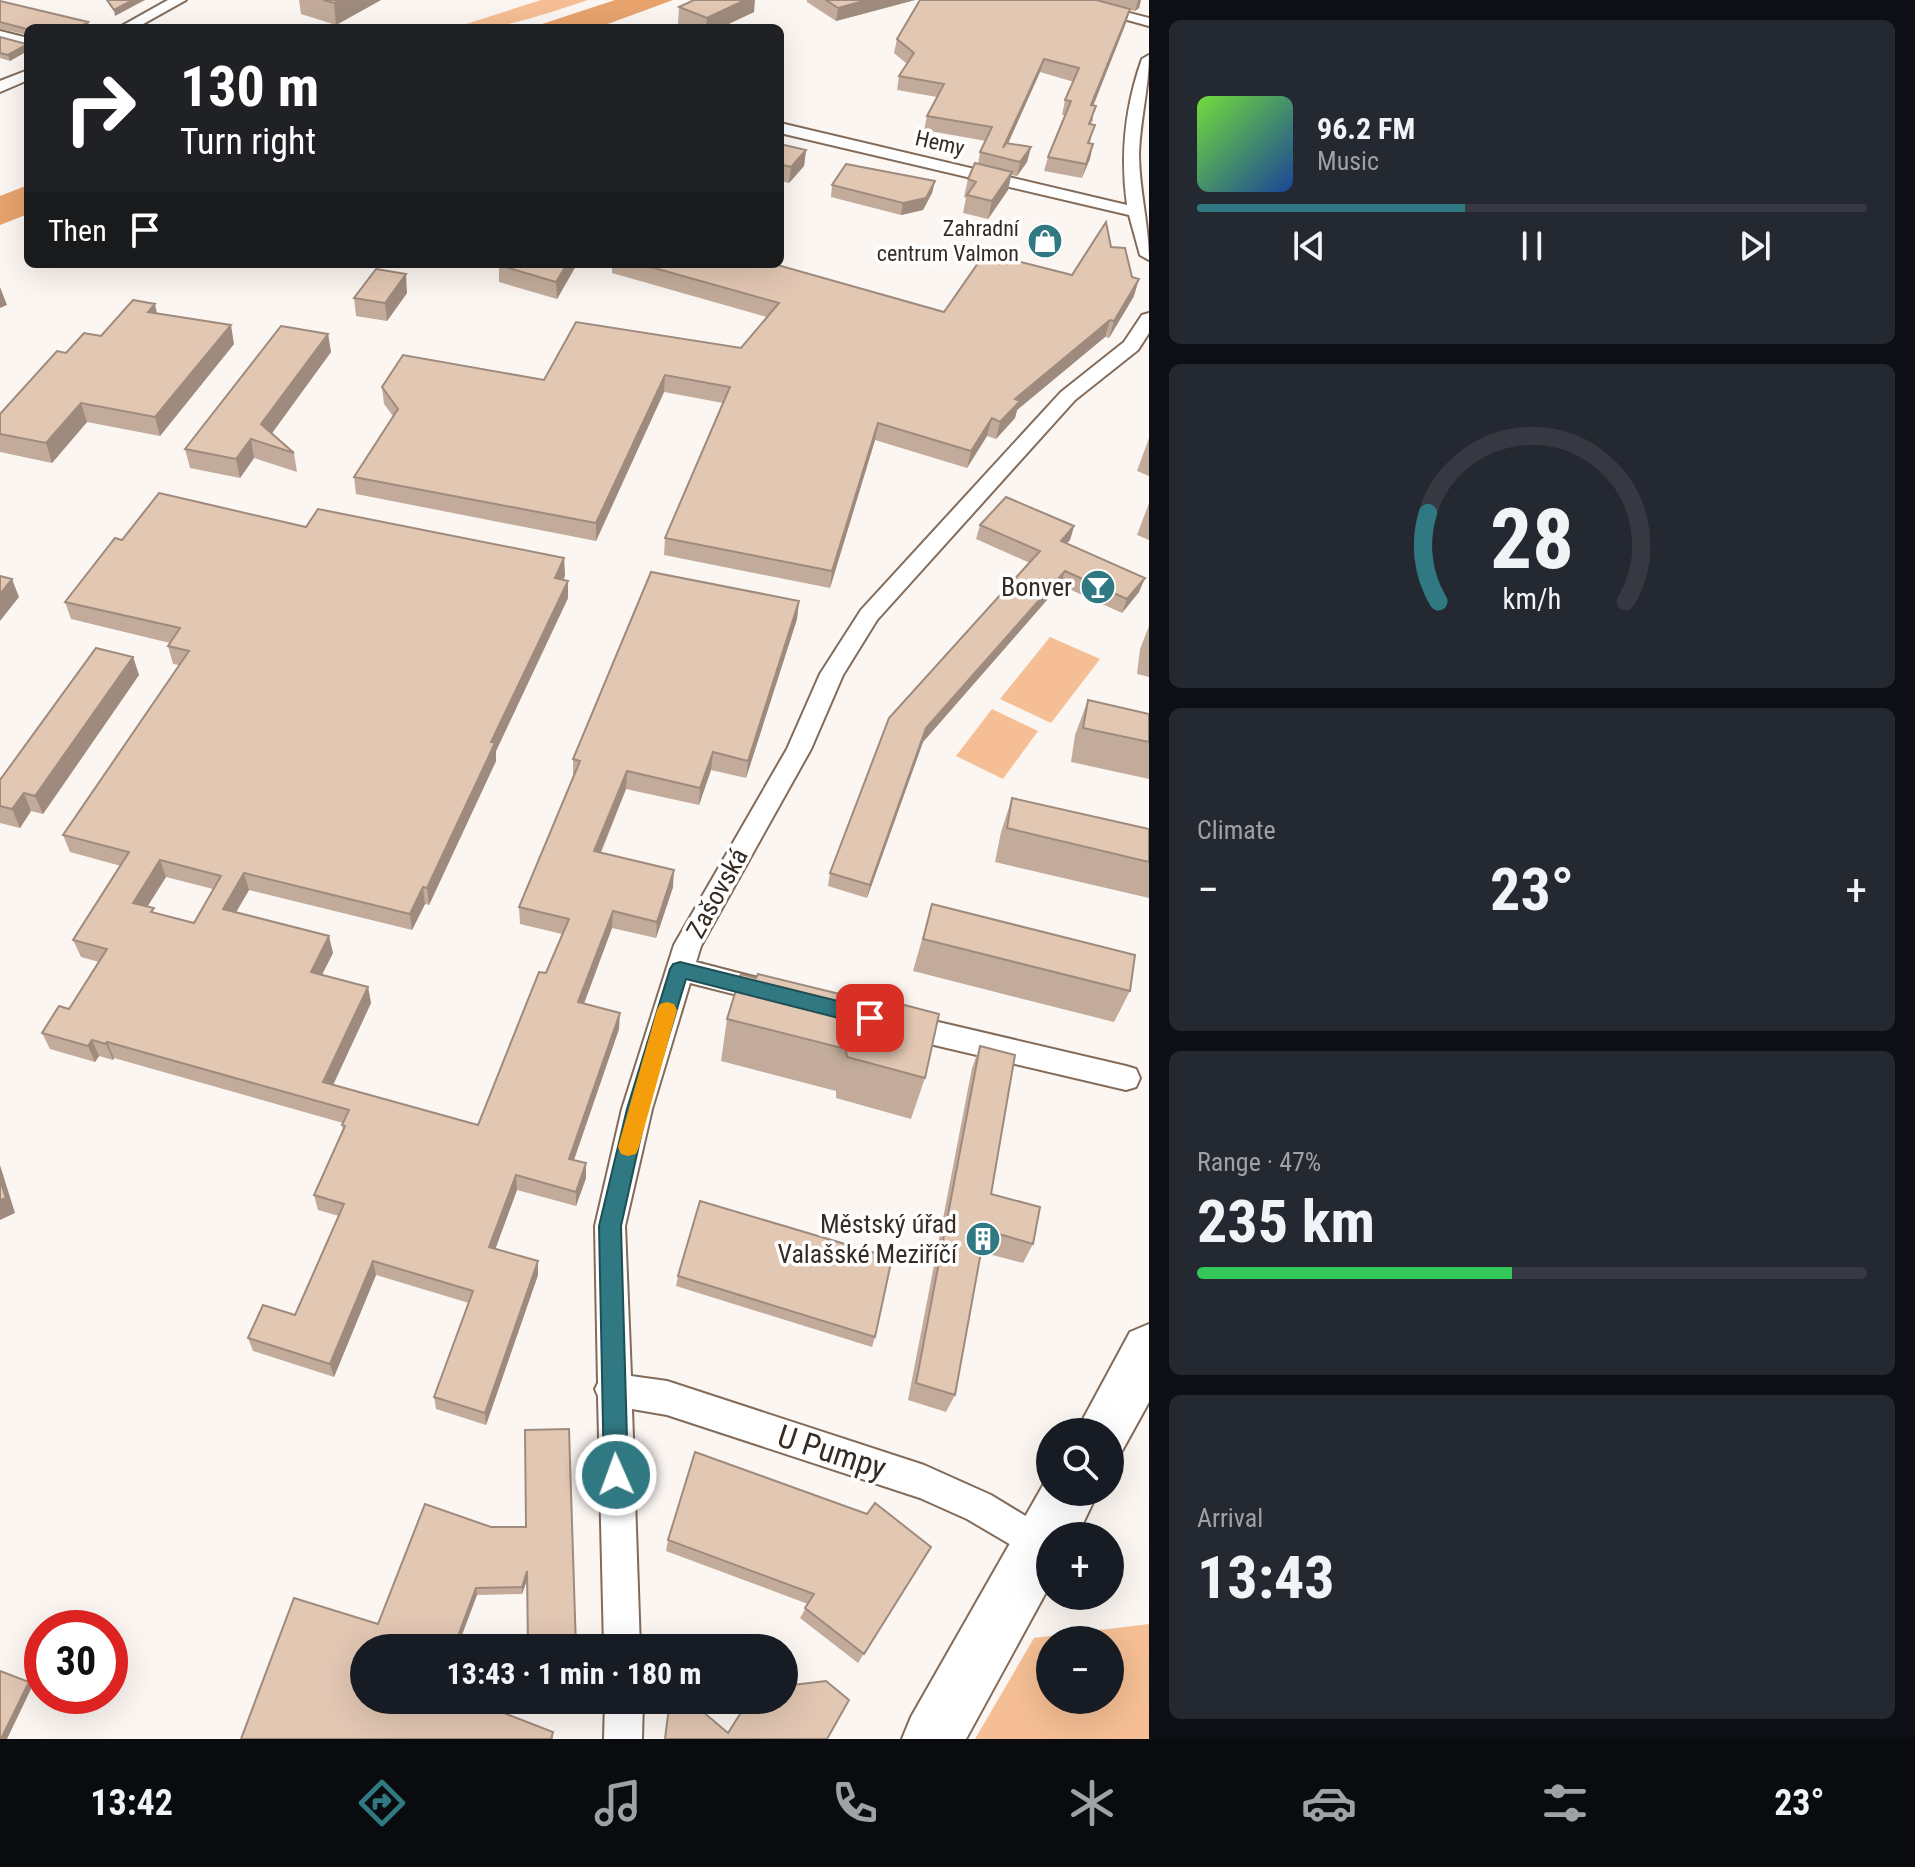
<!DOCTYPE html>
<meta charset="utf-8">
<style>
body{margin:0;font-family:"Roboto Condensed",sans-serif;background:#242831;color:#f1f3f6;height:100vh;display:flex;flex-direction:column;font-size:30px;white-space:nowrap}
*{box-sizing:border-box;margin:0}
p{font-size:26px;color:#9ea1a6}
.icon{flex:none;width:44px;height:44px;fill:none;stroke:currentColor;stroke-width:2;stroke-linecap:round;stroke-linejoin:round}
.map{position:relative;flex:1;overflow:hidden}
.drawer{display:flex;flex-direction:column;gap:20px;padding:20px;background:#0d0f14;width:766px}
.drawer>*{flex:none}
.hud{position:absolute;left:24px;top:24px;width:760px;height:244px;border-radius:12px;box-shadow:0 8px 32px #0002;background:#202124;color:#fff;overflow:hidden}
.tools{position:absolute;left:1036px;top:1418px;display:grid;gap:16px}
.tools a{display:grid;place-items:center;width:88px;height:88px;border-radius:50%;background:#171b24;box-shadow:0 8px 32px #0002;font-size:40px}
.speed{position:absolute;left:24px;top:1610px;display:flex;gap:16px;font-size:40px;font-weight:700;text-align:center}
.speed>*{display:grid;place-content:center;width:104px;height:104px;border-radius:50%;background:#171b24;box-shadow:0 8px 32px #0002;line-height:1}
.speed .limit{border:12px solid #d22;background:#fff;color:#111}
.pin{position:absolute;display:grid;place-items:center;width:68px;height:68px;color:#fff;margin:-34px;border-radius:16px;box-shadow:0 4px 12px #0006}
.me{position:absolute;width:88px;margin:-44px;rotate:358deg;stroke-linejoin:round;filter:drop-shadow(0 0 6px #0008)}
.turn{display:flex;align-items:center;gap:28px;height:168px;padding:0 24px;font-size:36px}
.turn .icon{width:104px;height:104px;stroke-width:2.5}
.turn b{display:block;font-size:56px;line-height:68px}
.then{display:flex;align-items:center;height:76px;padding:0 24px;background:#0003;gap:16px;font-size:30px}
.big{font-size:60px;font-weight:700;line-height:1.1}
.drawer .widget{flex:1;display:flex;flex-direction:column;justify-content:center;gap:12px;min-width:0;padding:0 28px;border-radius:12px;background:#242831}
.drawer .dial{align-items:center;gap:0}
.dial svg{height:208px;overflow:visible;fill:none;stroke:#363941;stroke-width:7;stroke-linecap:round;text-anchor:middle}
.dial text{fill:#f1f3f6;stroke:none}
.song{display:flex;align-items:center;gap:24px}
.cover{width:96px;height:96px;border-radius:12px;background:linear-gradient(135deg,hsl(100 70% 55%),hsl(220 70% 35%))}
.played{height:8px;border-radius:4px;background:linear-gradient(90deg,#307882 40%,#363941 40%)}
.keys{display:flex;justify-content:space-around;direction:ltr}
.heat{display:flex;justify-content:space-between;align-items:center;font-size:44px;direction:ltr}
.charge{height:12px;border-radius:6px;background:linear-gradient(90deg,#34c759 47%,#363941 0)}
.trip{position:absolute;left:350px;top:1634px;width:448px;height:80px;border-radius:40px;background:#171b24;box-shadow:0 8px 32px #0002;font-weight:700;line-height:80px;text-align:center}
.tabs{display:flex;height:128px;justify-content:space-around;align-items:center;background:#090b0e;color:#9ea1a6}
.tabs .icon{width:56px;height:56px}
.tabs .on{color:#307882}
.tabs b{font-size:36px;color:#f1f3f6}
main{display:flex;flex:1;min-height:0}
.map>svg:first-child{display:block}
</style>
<main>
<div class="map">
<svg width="1149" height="1739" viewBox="0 0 1149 1739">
<rect width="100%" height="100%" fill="#fcf6f2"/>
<path fill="#f5be94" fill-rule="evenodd" d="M541 0H588C562 8 486 37 463 25Z
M1050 637 1100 659 1051 723 1000 699Z
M992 709 1038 731 1003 779 956 756Z
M1149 1624V1739H975L1034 1638ZM1050 1640H1110V1700H1050Z"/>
<path fill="#e8a36d" d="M615 0H673L597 28H530Z
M28 185V214L0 225V196Z"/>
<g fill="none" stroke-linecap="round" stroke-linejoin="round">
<defs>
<path id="minor" d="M168 0H186L136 28H118Z
M1055 0H1079L1149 18V26Z
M0 31 28 38V47L0 40Z
M1149 55C1149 88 1140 120 1139 154 1139 190 1149 224 1149 260L1140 255 1129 215 780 133V123L1127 205C1120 154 1125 107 1142 59Z
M28 70V80L0 92V81Z
M1149 313V333L1138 350 1075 400 877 620 843 675 811 749 701 946 696 962 773 982 783 985 787 993 783 1001 773 1004 690 983 652 1109 625 1226 631 1376 667 1381 924 1465 991 1495 1052 1532 1050 1557 1040 1562 967 1519 920 1498 667 1415 632 1409 640 1648H604L598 1396 595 1389 598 1383 595 1226 622 1109 674 945 787 749 820 674 861 610 1061 392 1124 342 1142 315Z
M900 1013 1126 1066 1136 1069 1140 1078 1136 1087 1126 1090 900 1037 890 1033 886 1025 890 1017Z
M605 1700H643L642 1739H604Z"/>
<path id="primary" d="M1149 1324V1402L1122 1451 1110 1456V1432H1076L1130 1332Z
M1050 1473V1492H1098L1077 1536H1050V1585L966 1739H902L911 1717Z"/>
</defs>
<use href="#minor" stroke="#836b59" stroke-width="4"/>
<use href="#primary" stroke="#836b59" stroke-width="4"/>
<use href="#minor" fill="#fff" fill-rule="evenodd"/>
<use href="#primary" fill="#fff" fill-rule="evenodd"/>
</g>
<path fill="#c2ab9a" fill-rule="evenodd" d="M299 0H381L336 25 301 14Z
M807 0H915L836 21 807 2Z
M920 0H1141L1139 8 1135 11 1130 10 1126 23 1093 105V120L1091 124V139L1089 144H1093L1082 178 1044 171 1048 157 1065 115H1062L1065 100 1074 82 1040 72 1008 143 1031 147 1027 162 1017 176 1011 175 1008 190 988 219 963 213 966 198 964 197 968 179 978 164 980 152 986 141 924 130 927 116 937 97 897 90 899 76 907 64 894 53 897 39Z
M0 1 88 22 90 27 28 28V35L0 29Z
M679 7 754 12 720 28H689L678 24Z
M0 37 26 44 10 61 0 58Z
M780 144 806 150 804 166 789 183 780 181Z
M935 181 932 193 923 210 901 215 831 197 832 185Z
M1111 247 1134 296 1109 338 1105 337 1017 410 1015 418 996 439 987 436 967 468 875 440 830 588 664 555 665 538 723 403 664 392 596 541 356 494 354 477 393 416 384 404 382 387 544 380 741 348 767 317 612 273V264H774L944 312 1072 275Z
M577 264 557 299 499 282V265Z
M407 293 387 321 356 316 354 298Z
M157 313 234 344 160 436 87 422 52 463 0 452V414L66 353 101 336Z
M328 334 331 352 271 433 294 453 297 472 254 458 240 478 190 468 185 449Z
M1149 438V476L1137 471Z
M1149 503V540L1137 535Z
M980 525 1074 526 1070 540 1066 544 1139 592 1122 613 1060 585 923 742 867 898 828 886 830 873 1030 563 976 539Z
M306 527 564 558 565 576 563 580 568 598 496 751V761L429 905 425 904 412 930 249 890 236 912 333 953 322 975 368 987 371 1003 333 1085 478 1125 562 934 520 924 519 907 573 777V759L799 601 797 619 746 778 711 770 699 805 626 789 601 853 673 887 656 938 612 928 584 1004 619 1029 574 1160 586 1163V1178L576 1206 517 1190 495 1249 538 1275 486 1425 436 1409 434 1397 469 1303 376 1275 334 1377 253 1351 248 1338 295 1315 339 1216 318 1210 314 1195 343 1131 342 1125 343 1123 114 1058 113 1060 99 1056 95 1062 50 1049 42 1033 69 1009 99 962 81 957 73 940 121 866 70 852 63 835 179 665 173 664 168 646 170 643 71 619 65 602 122 540ZM166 877 213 889 194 923 155 913 147 907Z
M1149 626V677L1137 674 1140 649Z
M133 657 139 675 43 814 31 811 20 828 0 823V780Z
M1088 700 1149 714V779L1071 762 1075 735Z
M1012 798 1149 829V898L995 862 1001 832Z
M932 904 1130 991 1114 1022 913 971Z
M741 974 925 1078 911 1119 836 1098V1091L721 1061 727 1019Z
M980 1046 991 1194 1033 1244 1023 1263 981 1252 955 1395 946 1412 908 1400 972 1068Z
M678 1276 875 1337 872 1347 676 1286Z
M425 1504 527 1580 522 1594 477 1595 458 1645 364 1700H488L487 1703H478L553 1732V1739H241L378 1624Z
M668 1540 931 1547 858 1663 800 1618 808 1604 666 1551Z
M529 1700H577V1701L529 1702Z"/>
<path fill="#9e8b7d" d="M133 0H145L115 16 114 10Z
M339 0H381L336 25 334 3Z
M745 0H755L754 12 720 28H706L707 18Z
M867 0H915L836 21 838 8Z
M1138 0H1141L1139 8 1135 11Z
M1130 9 1126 23 1088 119 1091 105Z
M88 22 89 28H78Z
M28 44V51L10 61 8 55Z
M1044 59 1040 72 1002 157 1003 148Z
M1093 144 1090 159 1082 178 1086 164Z
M1031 147 1027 162 1017 176 1020 162Z
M806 150 804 166 789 183 791 167Z
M1012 172 1008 190 988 219 992 201Z
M935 181 932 193 923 210 901 215 903 203Z
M567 264H577L557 299 556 282Z
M406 274 407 293 387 321 385 303Z
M1139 279 1134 296 1109 338 1114 321Z
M0 287 7 305 0 308Z
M155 304 159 323 148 312Z
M1110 320 1105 337 1017 410 1015 418 996 439 1000 422 1015 399Z
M231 325 234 344 160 436 155 417Z
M328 334 331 352 265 443 261 424Z
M665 375 664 392 596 541V523Z
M81 403 87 422 52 463 46 443Z
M992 418 987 436 967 468 971 451Z
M878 423 875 440 830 588 832 571Z
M251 439 254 458 240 478 236 459Z
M1074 526 1070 540 1056 555 1061 541Z
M564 558 565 576 555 596V578Z
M1065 571 1060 585 923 742 867 898 870 885 926 728Z
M1145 578 1139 592 1122 613 1127 599Z
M12 579 19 597 0 621V594Z
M568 581V598L496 751V761L429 905 427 888 491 742Z
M799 601 797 619 746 778 748 761Z
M133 657 139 675 43 814 35 796Z
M713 752 711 770 699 805 700 788Z
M627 771 626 789 594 868V851Z
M24 793 31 811 20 828 12 809Z
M160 860 166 877 139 920 133 903Z
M674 870 673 887 656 938 657 922Z
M244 873 249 890 228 926 223 909Z
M423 887 425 904 412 930 410 914Z
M613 911 612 928 578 1019V1002Z
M329 936 333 953 315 988 311 972Z
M368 987 371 1003 327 1098 323 1082Z
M620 1013 619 1029 569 1174V1159Z
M92 1040 99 1056 95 1062 88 1046Z
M107 1042 114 1058 113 1060 106 1044Z
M586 1163V1178L576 1206V1192Z
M0 1165 15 1213 0 1220Z
M516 1175 517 1190 491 1261 489 1247Z
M373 1261 376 1275 334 1377 330 1364Z
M538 1261V1275L486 1425 485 1413Z
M527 1571 528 1578 522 1594V1587Z
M476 1588 477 1595 457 1648 455 1644Z
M29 1682 33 1685 7 1739H1Z"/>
<path fill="#e2c7b3" stroke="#9e8b7d" stroke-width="2" fill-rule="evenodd" d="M107 0H133L114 10Z
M323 0H339L334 3Z
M694 0H745L707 18 679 7Z
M826 0H867L838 8Z
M920 0H1096L1130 9 1091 105 1096 106 1089 124 1095 125 1088 143 1093 144 1086 164 1048 157 1071 101 1065 100 1079 68 1044 59 1003 148 1006 143 1031 147 1020 162 980 152 992 127 927 116 944 84 899 76 914 53 897 39Z
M0 1 88 22 78 28H28V34L27 29 0 22Z
M0 37 26 44 28 42V44L8 55 0 53Z
M780 144 806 150 791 167 780 164Z
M975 163 1012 172 992 201 967 195 976 182 968 179Z
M846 164 935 181 926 198 903 203 832 185Z
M1106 222 1111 247 1125 248 1132 277 1139 279 1114 321 1110 320 1015 399 1020 401 1000 422 992 418 971 451 878 423 832 571 665 538 730 387 665 375 596 523 354 477 398 409 382 387 403 355 544 380 576 322 741 348 779 303 640 264H774L944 312 985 253 1072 275Z
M500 264H567L556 282 499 265Z
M376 269 406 274 385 303 354 298Z
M133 300 155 304 148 312 231 325 155 417 81 403 46 443 0 434V414L57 351 66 353 84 333 101 336Z
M281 326 328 334 261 424 294 453 251 439 236 459 185 449Z
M159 493 306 527 318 509 564 558 555 578 568 581 491 742 495 743 427 888 423 887 410 914 244 873 223 909 329 936 311 972 368 987 323 1082 478 1125 539 972 546 973 569 919 519 907 580 761 573 759 651 572 799 601 748 761 713 752 700 788 627 771 594 851 674 870 657 922 613 911 578 1002 620 1013 569 1159 586 1163 576 1192 516 1175 489 1247 538 1261 485 1413 434 1397 473 1291 373 1261 330 1364 248 1338 263 1305 295 1315 344 1204 314 1195 345 1126 342 1125 349 1110 107 1042 106 1044 92 1040 88 1046 42 1033 59 1006 69 1009 107 949 73 940 129 852 63 835 189 651 168 646 180 628 65 602 115 538 122 540ZM160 860 221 876 194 923 151 912 154 908 133 903Z
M1006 497 1074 526 1061 541 1145 578 1127 599 1065 571 926 728 870 885 830 873 889 718 1040 551 980 525Z
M0 576 12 579 0 594Z
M96 648 133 657 35 796 24 793 12 809 0 806V780Z
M1088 700 1149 714V742L1083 728Z
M1012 798 1149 829V862L1007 828Z
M932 904 1135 955 1130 991 923 939Z
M741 974 756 978 758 974 860 999 862 994 939 1014 925 1078 847 1057 846 1049 727 1019Z
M980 1046 1015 1055 991 1194 1040 1207 1033 1244 985 1230 955 1395 916 1383Z
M0 1180 6 1198 0 1200Z
M700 1201 892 1258 875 1337 678 1276Z
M569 1429 576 1648H528L527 1571 522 1587 476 1588 455 1644 466 1648H364V1700H470L553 1732 551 1739H241L294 1598 378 1624 425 1504 491 1527H526L525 1430Z
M695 1452 867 1514 875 1503 931 1547 864 1654 805 1608 814 1594 668 1540Z
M0 1671 29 1682 1 1739H0Z
M826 1681 849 1700 827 1739H665L668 1715 678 1700H689L728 1733 749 1700H784V1686Z"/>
<path fill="#307882" stroke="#1f4e54" stroke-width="2" d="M680 962 870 1009 877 1012 880 1018 877 1023 870 1026 686 979 647 1109 621 1226 628 1475 624 1484 616 1487 607 1484 604 1475 599 1226 627 1109 670 969 673 964Z"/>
<path fill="#f59e0b" d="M667 1002 674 1004 677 1010 639 1147 636 1154 628 1156 621 1154 618 1147 657 1010 660 1004Z"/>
<defs>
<symbol id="shop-disc" viewBox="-11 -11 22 22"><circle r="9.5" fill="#307882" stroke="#fff"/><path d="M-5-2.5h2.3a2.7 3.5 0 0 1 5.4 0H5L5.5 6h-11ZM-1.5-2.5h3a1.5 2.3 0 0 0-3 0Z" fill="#fff"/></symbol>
<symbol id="bar-disc" viewBox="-11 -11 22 22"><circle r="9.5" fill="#307882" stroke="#fff"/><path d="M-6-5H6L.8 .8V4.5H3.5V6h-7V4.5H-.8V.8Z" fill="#fff"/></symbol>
<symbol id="building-disc" viewBox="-11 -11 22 22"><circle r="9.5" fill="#307882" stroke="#fff"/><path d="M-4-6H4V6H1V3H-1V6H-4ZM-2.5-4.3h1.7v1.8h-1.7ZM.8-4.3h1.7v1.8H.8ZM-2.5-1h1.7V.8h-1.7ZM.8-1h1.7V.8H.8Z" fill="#fff"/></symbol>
</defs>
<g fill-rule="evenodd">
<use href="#shop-disc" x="1025" y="221" width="40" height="40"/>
<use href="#bar-disc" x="1078" y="567" width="40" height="40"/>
<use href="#building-disc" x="963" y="1219" width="40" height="40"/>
</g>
<g text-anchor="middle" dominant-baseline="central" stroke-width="7" stroke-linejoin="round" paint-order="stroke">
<g font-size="22" fill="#362c24" stroke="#fff">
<text transform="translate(940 143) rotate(13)">Hemy</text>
</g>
<g font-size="22" fill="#362c24" stroke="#fff" text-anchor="end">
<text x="1019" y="228">Zahradní<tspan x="1019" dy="25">centrum Valmon</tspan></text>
</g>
<g font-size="26" fill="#362c24" stroke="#fff" text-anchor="end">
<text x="1072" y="587">Bonver</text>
<text x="957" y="1224">Městský úřad<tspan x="957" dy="30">Valašské Meziříčí</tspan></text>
</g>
<g font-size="26" fill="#362c24" stroke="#fff">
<text transform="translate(717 893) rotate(-61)">Zašovská</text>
</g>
<g font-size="32" fill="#362c24" stroke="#fff">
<text transform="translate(832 1452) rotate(18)">U Pumpy</text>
</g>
</g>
</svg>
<div class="tools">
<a><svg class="icon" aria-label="search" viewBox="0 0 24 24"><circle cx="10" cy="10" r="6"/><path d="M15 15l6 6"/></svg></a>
<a>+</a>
<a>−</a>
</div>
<div class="speed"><div class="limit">30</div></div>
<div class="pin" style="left:870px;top:1018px;background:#d93025"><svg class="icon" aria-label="arrive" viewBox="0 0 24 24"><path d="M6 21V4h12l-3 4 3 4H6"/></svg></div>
<svg class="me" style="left:616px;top:1475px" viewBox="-20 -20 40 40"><circle r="17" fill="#307882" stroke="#fff" stroke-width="3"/><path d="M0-11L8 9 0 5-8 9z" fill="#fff"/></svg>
<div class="trip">13:43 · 1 min · 180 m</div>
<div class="hud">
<div class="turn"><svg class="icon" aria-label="right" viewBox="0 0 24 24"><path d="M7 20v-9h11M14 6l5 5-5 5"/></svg><div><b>130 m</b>Turn right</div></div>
<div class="then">Then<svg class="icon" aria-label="arrive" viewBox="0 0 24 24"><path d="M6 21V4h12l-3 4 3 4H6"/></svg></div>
</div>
</div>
<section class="drawer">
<div class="widget">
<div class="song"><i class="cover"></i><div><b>96.2 FM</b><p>Music</p></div></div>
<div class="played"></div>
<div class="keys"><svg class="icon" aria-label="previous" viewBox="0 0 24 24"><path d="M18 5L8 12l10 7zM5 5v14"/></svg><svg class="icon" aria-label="pause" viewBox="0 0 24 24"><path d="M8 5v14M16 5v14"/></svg><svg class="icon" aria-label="next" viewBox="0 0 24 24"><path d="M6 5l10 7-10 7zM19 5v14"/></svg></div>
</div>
<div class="widget dial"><svg viewBox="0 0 100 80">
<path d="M14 69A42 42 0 1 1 86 69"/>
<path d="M14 69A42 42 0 0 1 10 35" stroke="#307882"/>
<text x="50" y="56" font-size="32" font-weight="700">28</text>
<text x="50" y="72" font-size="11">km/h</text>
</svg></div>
<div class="widget"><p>Climate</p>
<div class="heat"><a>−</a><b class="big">23°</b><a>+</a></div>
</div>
<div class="widget"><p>Range · 47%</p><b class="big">235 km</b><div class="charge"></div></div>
<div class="widget"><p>Arrival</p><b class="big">13:43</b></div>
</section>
</main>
<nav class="tabs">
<b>13:42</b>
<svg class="icon on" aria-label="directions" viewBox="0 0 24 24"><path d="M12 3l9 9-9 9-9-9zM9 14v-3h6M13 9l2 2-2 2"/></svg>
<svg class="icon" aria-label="music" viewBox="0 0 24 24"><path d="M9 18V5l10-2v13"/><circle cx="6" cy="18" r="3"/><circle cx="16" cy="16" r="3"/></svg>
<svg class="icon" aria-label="phone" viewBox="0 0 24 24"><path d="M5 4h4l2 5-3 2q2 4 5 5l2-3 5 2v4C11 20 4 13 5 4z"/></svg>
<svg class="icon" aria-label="climate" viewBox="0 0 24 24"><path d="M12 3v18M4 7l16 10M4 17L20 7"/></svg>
<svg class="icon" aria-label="car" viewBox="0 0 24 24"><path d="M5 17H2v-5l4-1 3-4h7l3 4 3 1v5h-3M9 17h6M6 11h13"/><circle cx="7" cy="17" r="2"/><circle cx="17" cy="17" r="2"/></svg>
<svg class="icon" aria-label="filters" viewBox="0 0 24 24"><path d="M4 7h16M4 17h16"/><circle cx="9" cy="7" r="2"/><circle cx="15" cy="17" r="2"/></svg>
<b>23°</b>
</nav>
